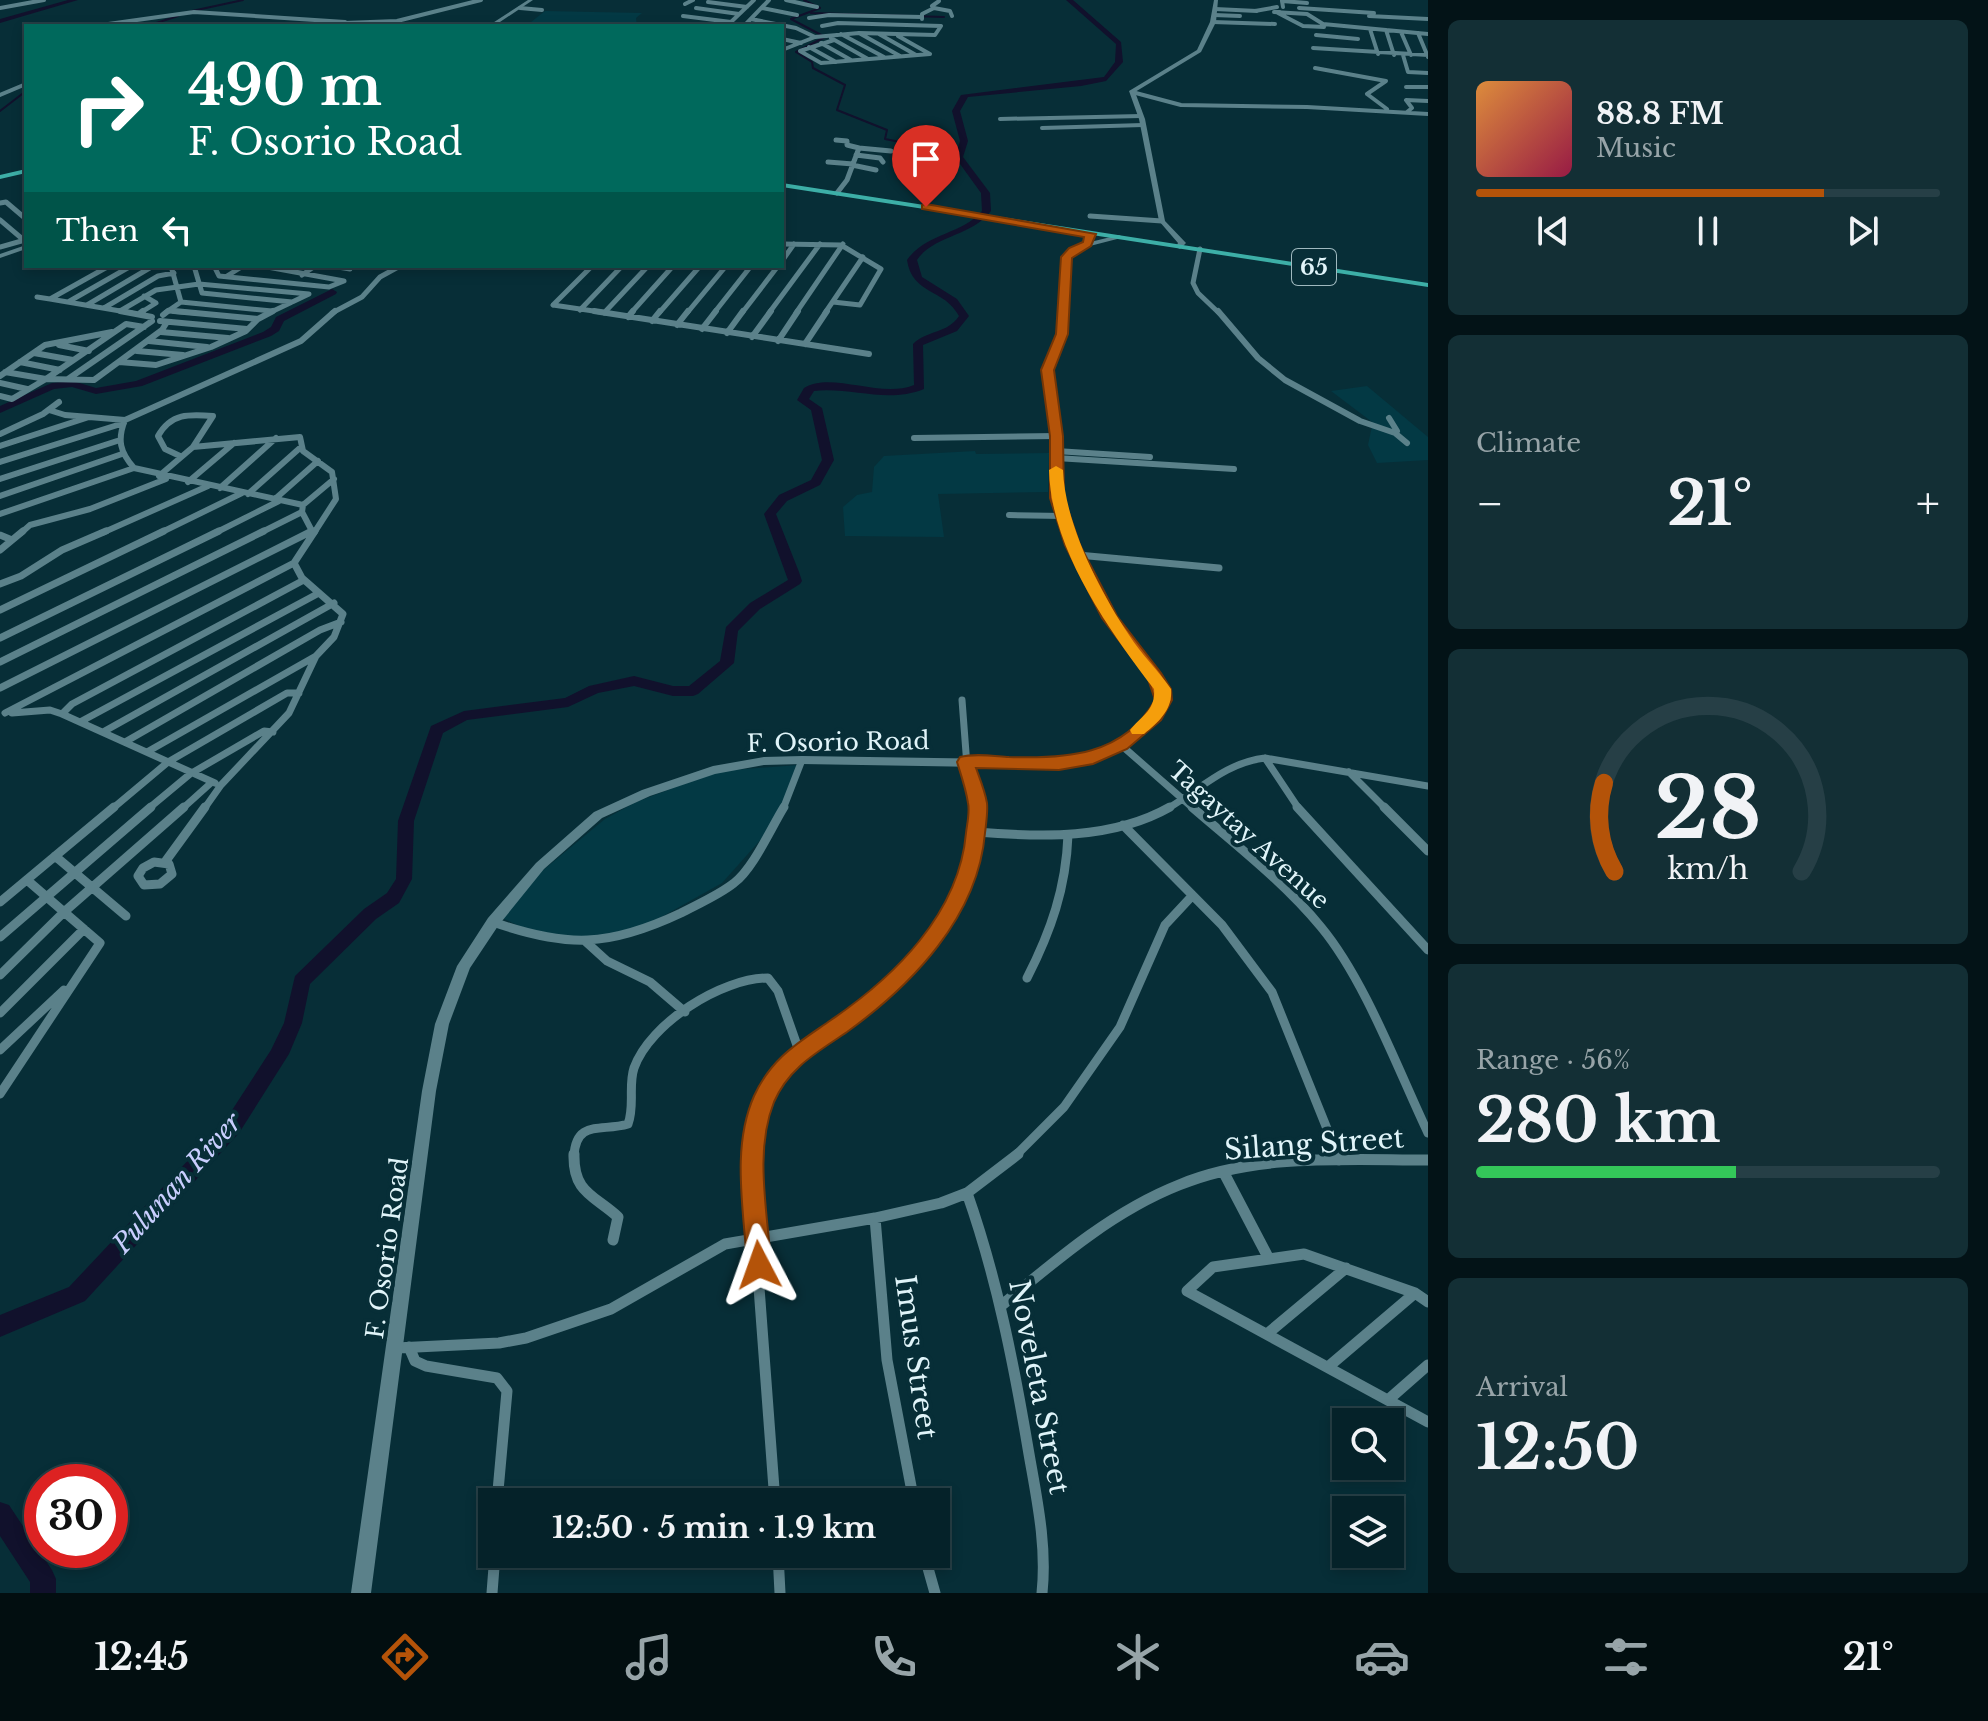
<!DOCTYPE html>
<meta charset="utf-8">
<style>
body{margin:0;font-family:"Libre Baskerville",serif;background:#132f35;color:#f1f3f6;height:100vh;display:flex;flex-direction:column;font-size:30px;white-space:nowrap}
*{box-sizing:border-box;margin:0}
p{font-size:26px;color:#97a4a8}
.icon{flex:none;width:44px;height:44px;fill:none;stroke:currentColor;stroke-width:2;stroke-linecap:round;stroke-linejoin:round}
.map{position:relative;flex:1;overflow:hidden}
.side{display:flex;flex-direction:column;gap:20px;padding:20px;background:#031317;width:560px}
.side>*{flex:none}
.banner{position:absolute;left:24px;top:24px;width:760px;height:244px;border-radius:0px;box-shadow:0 4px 12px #0003,0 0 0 2px #263f46;background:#00695c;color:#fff;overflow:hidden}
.tools{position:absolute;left:1332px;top:1408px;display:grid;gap:16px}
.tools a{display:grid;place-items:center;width:72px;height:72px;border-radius:0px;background:#052229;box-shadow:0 4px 12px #0003,0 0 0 2px #263f46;font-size:40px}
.speed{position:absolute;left:24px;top:1464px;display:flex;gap:16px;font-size:40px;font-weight:700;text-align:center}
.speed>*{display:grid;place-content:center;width:104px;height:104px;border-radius:50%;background:#052229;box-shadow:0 4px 12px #0003,0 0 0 2px #263f46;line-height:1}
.speed .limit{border:12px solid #d22;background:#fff;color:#111}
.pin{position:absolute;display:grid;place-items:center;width:68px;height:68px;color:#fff;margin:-82px -34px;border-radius:50% 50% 50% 0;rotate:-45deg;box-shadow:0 0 8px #0007}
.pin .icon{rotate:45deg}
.me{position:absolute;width:88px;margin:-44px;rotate:356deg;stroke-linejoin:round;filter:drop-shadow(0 0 6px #0008)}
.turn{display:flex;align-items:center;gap:28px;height:168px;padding:0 32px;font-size:36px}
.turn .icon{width:104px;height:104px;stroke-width:2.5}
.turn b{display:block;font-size:56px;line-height:68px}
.then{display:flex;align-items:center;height:76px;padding:0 32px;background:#0003;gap:16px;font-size:30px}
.big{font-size:60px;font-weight:800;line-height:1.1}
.side .tile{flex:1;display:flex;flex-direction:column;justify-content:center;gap:12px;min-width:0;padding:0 28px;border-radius:12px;background:#132f35}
.side .dial{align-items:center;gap:0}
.dial svg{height:208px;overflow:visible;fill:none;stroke:#263f46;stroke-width:7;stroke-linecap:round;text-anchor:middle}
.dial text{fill:#f1f3f6;stroke:none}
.song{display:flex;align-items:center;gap:24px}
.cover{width:96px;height:96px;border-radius:12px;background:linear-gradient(135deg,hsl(30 70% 55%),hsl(340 70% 35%))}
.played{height:8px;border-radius:4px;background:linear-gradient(90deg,#b45309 75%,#263f46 75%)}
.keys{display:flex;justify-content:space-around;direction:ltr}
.heat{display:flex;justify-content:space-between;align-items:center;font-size:44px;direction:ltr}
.charge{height:12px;border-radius:6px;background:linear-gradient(90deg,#34c759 56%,#263f46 0)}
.trip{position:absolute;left:478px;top:1488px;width:472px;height:80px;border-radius:0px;background:#052229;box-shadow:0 4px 12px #0003,0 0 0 2px #263f46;font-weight:800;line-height:80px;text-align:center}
.menu{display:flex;height:128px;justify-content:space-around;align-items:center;background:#020e10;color:#97a4a8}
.menu .icon{width:56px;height:56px}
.menu .on{color:#b45309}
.menu b{font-size:36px;color:#f1f3f6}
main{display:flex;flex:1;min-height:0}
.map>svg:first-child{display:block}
</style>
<main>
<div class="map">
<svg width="1428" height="1593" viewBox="0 0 1428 1593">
<rect width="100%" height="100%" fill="#072e37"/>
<path fill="#033944" d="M545 11 642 13 636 18 637 26H526Z
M1367 386 1428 437V460L1377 463 1368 445 1372 426 1376 425 1331 391Z
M975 451 976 454 1049 453 1048 492 938 494 944 537 845 536 843 507 857 495 872 492 874 467 884 456Z
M799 765 772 827 722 883 649 924 601 936 566 939 532 932 502 918 536 876 605 819 636 802 718 771Z"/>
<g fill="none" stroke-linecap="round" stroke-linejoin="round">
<path stroke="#11112c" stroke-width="2" d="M804 0 820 8 791 19 825 37 796 52 812 62 813 68 845 85 837 110 887 130 885 139 915 145 914 149 921 154 961 160
M192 11 243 0
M811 13 944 17
M124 26H147L178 16
M0 111 26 91"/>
<path fill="#11112c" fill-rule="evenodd" d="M68 0H78L0 23V19Z
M1066 0H1073L1121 42 1123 62 1106 81 1081 86 968 97 960 111 968 141 963 157 990 193 991 211C971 237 934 235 917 260L922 277 957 299 969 316 957 331 923 345 924 389C887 404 852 387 814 391L809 399 822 408 834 460 820 485 787 501 776 514 799 572 802 581 800 584 760 609 738 631 734 663 698 694 693 696H673L634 686 598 693 568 707 467 720 443 733 414 821 412 879 399 903 376 919 310 984 302 1023 289 1054 239 1133 85 1301 0 1337V1315L69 1287 225 1121 271 1050 284 1023 295 976 364 909 387 893 396 879 398 821 431 726 464 711 565 698 589 686 634 676 673 686H689L720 661 726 627 750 603 788 580 764 514 779 495 811 480 822 460 811 410 797 400 804 388C832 371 880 399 914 385L913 344C927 330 947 334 959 316 944 288 912 295 907 260 926 233 961 235 982 211L981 193 955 157 960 141 952 111 961 95 1104 77 1115 62 1116 44Z
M332 289 337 292 336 294 284 321 279 331 271 336 142 386 96 394 72 387 54 389 0 413V406L52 383 73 381 96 388 136 381 263 332 271 327 276 317Z
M0 1502 9 1505 52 1570 56 1579V1593H30V1582L0 1536Z"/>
<path stroke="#5b818a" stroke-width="4" d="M786 0 817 7
M708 2 747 7
M685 4 693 0
M1283 7 1282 1 1307 3
M0 8 44 0
M520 8 542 10
M696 8 739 14
M762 8 797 15
M934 8 950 11 952 16
M1299 8 1374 13
M1215 9 1257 11
M1255 11 1277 7
M1280 12H1274L1307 14 1323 24 1428 34
M1278 13 1303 26 1324 27
M1214 15 1240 16
M683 16 731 22 754 0
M1369 16 1428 19
M809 18 829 15 922 17
M751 19 796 28 815 37 859 33 935 35 941 26 838 23 822 26
M922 19V14L934 8 932 6 939 1
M1213 22 1275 24
M344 23 397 21 481 0
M94 26 194 12 345 22 336 23
M744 26 769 0
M1370 29 1378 54
M1386 30 1394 55
M1401 32 1411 55
M859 33 900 56
M1418 33 1428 57
M841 34 884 57
M879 34 916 55
M1316 35 1358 39
M898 36 930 54
M831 38 868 59
M782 39 801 43
M834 40 800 51 821 63 930 54
M821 43 851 60
M809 47 836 62
M1313 48 1428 55
M782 50 815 37
M1403 55 1408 72 1428 73
M1315 68 1386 81 1367 94 1387 109
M1406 87H1428
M1132 92 1181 105 1307 107 1428 114
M0 95 26 84
M1407 112 1412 108 1406 100 1428 101
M1000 119 1141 116
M1042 128 1143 125"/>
<path stroke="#5b818a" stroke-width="5" d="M836 140 847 141V145L859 148 847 180 837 193
M859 148 891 151
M856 155 880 158 883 162
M828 162 853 164
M852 165 876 170
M0 203 6 202 26 219
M1090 216 1162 221
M0 220 26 242
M782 244 841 245 881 269 860 305 833 302
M0 247 25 240
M1200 249 1193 283 1198 293 1219 313
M782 261 794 244
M109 266 50 299 132 313
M194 266 202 293 292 302
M214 266 219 276 329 287 344 281
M262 266 344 281
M332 266 350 269
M302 275 315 266
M227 276 243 266
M37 297 50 299
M68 302 131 266
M181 302 272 311
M87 305 153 266
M553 305 607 313
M553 305 592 266
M104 308 158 276 174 273
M580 310 622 266
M120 311 156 290 199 284 309 294 269 313
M169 311 196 313
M140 313 156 303 144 296
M165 313 181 302 171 266
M332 313 362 297 380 277 400 266
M604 313 648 266
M631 313 673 266
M659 313 700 266
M687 313 726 266
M714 313 751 266
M742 313 778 266
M769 313 820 244
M796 313 843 244
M825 313 863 257"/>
<path stroke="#5b818a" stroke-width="6" d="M120 311 152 317
M174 311 258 319
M594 311 869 354
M1218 311 1258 358 1285 380 1360 421 1395 433 1407 443
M139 314 143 311
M163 315 168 311
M628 317 633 311
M160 321 247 329
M652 321 660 311
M677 325 688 311
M702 329 716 311
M161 332 228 338
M727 333 743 311
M752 337 771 311
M149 341 207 347
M778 341 798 311
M805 344 827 311
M59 345 89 351
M137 351 183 355
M34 353 73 360
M20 362 60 370
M119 362 156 365 211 347 246 331 258 319 273 311
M5 372 46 379 126 324 144 327
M0 376 45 345 112 332
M68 379 152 321
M0 383 27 389
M0 396 12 399 46 379 94 380 162 330 167 322
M49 410 65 415 125 420
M1389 418 1397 431
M0 434 43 414 59 402
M914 438 1057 436
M0 446 89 417
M1056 451 1150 457
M180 456 165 449 158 436C171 413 189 414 213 416L193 447 300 437 303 451 332 472 336 499 314 533
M1056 458 1234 469
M0 462 124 423
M159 476 193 447
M0 479 117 441
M188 482 234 443
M220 488 276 438
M248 494 301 447
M0 496 122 454
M275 499 318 461
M303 505 334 479
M0 514 134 468
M1009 515 1063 516
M21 533 30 525 90 509 166 479
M102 533 208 486
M160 533 242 493
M215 533 279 501
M260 533 302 512
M309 533 312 531 302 512 303 505 134 468C120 452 117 440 125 420L301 341 335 311"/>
<path stroke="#5b818a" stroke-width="7" d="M0 535 12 540
M0 550 23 531
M1078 555 1219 568
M0 584 21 576 62 550 106 531
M0 610 164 531
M0 638 219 531
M0 662 264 531
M0 688 312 531
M962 700 967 766 978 809
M5 713 294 563
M12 713 50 710 62 714 215 783
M62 714 72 704 302 581
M80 722 319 593
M103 732 334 603
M125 742 320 630 341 622
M1121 745 1194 809
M147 752 316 656
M1265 758 1299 809
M1349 772 1386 809
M112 809 168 762 287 693H299
M148 809 190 774 264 731 273 732
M182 809 212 782
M204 809 221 785 289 713 316 656 334 637 343 614 302 578 294 563 315 531
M783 809 802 760
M1167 809C1201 789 1225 763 1265 758L1428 786"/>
<path stroke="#5b818a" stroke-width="9" d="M1192 807C1236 845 1284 882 1321 927 1365 980 1398 1070 1428 1133
M1297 807 1428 950
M1384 807 1428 851
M1123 825 1222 925 1272 992 1338 1156
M976 832C1041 837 1112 840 1170 807
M55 856 126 916
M154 862 169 864 172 874 160 884 144 885 138 876 143 868Z
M165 862 205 807
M0 902 114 807
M493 922C567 948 609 947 681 913 698 904 719 895 734 883 753 869 771 828 784 807
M0 937 151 807
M585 941 607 961 650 982 685 1012
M0 975 64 912 184 807
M1027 978C1051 931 1066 888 1068 835
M0 1013 84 929
M0 1050 64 990
M0 1094 100 943 27 880
M574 1156C576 1119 602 1132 628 1124 635 1106 628 1086 634 1068 650 1023 722 978 768 978L778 991 799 1051
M753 1156C756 1074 797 1059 854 1014 924 959 974 899 978 807
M1015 1156 1064 1107 1120 1027 1165 925 1192 896"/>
<path stroke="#5b818a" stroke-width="11" d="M574 1154C573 1193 594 1195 618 1217L613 1240
M753 1154V1207L775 1502
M1337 1154 1339 1160
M1224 1173 1269 1259
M967 1193C997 1278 1014 1365 1029 1454 1037 1500 1047 1546 1042 1593
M875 1218 887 1360 914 1502
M1428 1302 1415 1293 1304 1254 1213 1267 1187 1291 1428 1422
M1002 1305C1056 1260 1113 1211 1179 1185 1256 1153 1347 1160 1428 1160
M1267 1334 1346 1268
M409 1347 415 1361 426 1366 497 1378 507 1391 497 1502
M396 1348 499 1343 526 1338 611 1309 725 1244 875 1218 941 1203 967 1193 1018 1154
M1328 1367 1415 1293
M1388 1400 1428 1365
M778 1554 780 1593
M924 1554 935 1593
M492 1593 495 1554"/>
<path fill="#5b818a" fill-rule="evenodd" d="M528 0H533L494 26H488Z
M1214 0H1218L1216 22 1201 52 1135 92 1145 119 1165 221 1186 243 1180 249 1176 247 1178 243 1159 221 1139 119 1129 91 1197 50 1210 22Z
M1119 235 1121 236V238L1086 247 1071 258 1066 334 1051 370 1059 408 1062 498 1078 545 1115 618 1168 689C1163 737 1105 761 1062 767 1036 771 1007 767 981 767 922 766 862 765 802 764L764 765 715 774 650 796 602 818 544 869 498 926 470 968 449 1024 436 1091 371 1593H351L422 1091 435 1024 457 966 488 918 536 863 594 812 642 790 713 766 764 757 802 756 1059 760 1104 747 1137 728 1148 716 1155 704 1156 689 1105 618 1068 545 1052 498 1051 408 1043 370 1058 334 1063 257 1082 244Z
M26 245V249L0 258V254Z"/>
<path fill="#3dafa7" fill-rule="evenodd" d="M26 169V173L0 179V175Z
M782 183 1428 283V287L782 187Z"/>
</g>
<path fill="#b45309" stroke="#753606" stroke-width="2" d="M926 204 1096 234 1091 246 1072 258 1068 334 1054 370 1063 436 1064 498 1080 545 1117 616 1161 673 1171 689 1172 700 1161 720 1127 749 1093 764 1059 770 976 768C980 779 985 791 987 803 988 812 986 824 985 833 978 917 912 985 847 1032 818 1052 789 1067 774 1102 754 1152 768 1213 771 1265L768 1273 759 1277 750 1273 747 1265C744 1210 731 1148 754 1096 772 1057 798 1043 831 1020 894 977 959 914 966 833 967 824 970 812 968 803 966 789 961 775 957 762L960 757C975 753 993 756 1009 757 1065 759 1124 756 1155 700L1148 679 1102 618 1065 545 1050 498V436L1041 370 1056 334 1061 257 1069 248 1083 242 1084 237 922 209V205Z"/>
<path fill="#f59e0b" d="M1056 466 1063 470C1065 524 1099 590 1129 635 1141 654 1158 670 1171 689 1173 709 1159 722 1144 734H1132L1130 730C1141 716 1156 710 1154 689 1108 629 1051 549 1049 470Z"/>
<g text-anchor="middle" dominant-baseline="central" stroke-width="8" stroke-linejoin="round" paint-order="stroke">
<rect fill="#072e37" stroke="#9fb9bf" stroke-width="2" x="1292" y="249" width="44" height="36" rx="6"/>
<g font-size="22" font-weight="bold" fill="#e0f4f9">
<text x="1314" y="267">65</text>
</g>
<g font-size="24" fill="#e0f4f9" stroke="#072e37">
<text transform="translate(838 742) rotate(-1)">F. Osorio Road</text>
<text transform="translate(1249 835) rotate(42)">Tagaytay Avenue</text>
<text transform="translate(387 1248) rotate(-82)">F. Osorio Road</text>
</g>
<g font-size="26" font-style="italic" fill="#c9cefe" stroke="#072e37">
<text transform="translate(177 1183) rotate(-48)">Pulunan River</text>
</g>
<g font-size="28" fill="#e0f4f9" stroke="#072e37">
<text transform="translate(1314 1144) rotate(-4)">Silang Street</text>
<text transform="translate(916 1357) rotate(82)">Imus Street</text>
<text transform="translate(1039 1387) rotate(79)">Noveleta Street</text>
</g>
</g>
</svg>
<div class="tools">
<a><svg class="icon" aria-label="search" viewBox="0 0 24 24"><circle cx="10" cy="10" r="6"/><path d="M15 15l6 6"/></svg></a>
<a><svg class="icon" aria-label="layers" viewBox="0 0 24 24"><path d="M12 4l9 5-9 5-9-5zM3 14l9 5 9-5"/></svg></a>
</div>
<div class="speed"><div class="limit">30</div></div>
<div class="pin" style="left:926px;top:207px;background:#d93025"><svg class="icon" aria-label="arrive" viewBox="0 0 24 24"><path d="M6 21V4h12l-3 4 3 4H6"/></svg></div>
<svg class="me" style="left:759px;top:1265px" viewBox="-20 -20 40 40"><path d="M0-17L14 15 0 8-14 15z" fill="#b45309" stroke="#fff" stroke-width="4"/></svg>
<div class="trip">12:50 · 5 min · 1.9 km</div>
<div class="banner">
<div class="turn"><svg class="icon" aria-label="right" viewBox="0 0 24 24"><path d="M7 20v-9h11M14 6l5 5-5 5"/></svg><div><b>490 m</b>F. Osorio Road</div></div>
<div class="then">Then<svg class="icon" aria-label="left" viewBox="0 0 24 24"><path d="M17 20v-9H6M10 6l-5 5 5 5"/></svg></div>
</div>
</div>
<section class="side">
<div class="tile">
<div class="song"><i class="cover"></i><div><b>88.8 FM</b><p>Music</p></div></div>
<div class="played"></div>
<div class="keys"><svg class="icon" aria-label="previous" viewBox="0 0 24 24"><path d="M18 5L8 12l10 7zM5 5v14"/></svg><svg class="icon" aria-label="pause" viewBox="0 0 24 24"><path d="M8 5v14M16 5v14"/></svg><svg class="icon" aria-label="next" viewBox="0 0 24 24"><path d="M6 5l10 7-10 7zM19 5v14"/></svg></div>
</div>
<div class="tile"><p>Climate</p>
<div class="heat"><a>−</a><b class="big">21°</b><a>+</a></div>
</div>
<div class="tile dial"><svg viewBox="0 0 100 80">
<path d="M14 69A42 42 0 1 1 86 69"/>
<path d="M14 69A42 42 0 0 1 10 35" stroke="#b45309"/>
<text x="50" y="56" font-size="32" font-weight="700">28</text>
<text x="50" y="72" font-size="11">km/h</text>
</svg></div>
<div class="tile"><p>Range · 56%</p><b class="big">280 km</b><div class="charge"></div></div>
<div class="tile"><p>Arrival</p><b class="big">12:50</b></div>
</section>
</main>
<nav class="menu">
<b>12:45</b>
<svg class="icon on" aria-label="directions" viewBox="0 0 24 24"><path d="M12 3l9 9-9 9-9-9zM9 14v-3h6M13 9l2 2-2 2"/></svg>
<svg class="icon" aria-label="music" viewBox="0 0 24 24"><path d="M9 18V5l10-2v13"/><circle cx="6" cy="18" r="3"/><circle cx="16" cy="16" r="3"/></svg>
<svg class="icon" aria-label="phone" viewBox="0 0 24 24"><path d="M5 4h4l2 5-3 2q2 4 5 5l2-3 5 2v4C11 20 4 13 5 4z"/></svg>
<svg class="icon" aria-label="climate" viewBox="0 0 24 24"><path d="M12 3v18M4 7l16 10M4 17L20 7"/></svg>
<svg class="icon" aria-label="car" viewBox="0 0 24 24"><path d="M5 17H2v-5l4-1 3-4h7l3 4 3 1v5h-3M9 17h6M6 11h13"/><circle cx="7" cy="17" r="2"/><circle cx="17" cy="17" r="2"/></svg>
<svg class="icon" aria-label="filters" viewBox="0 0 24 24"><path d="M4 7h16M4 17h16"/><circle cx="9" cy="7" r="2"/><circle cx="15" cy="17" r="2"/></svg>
<b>21°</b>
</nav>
